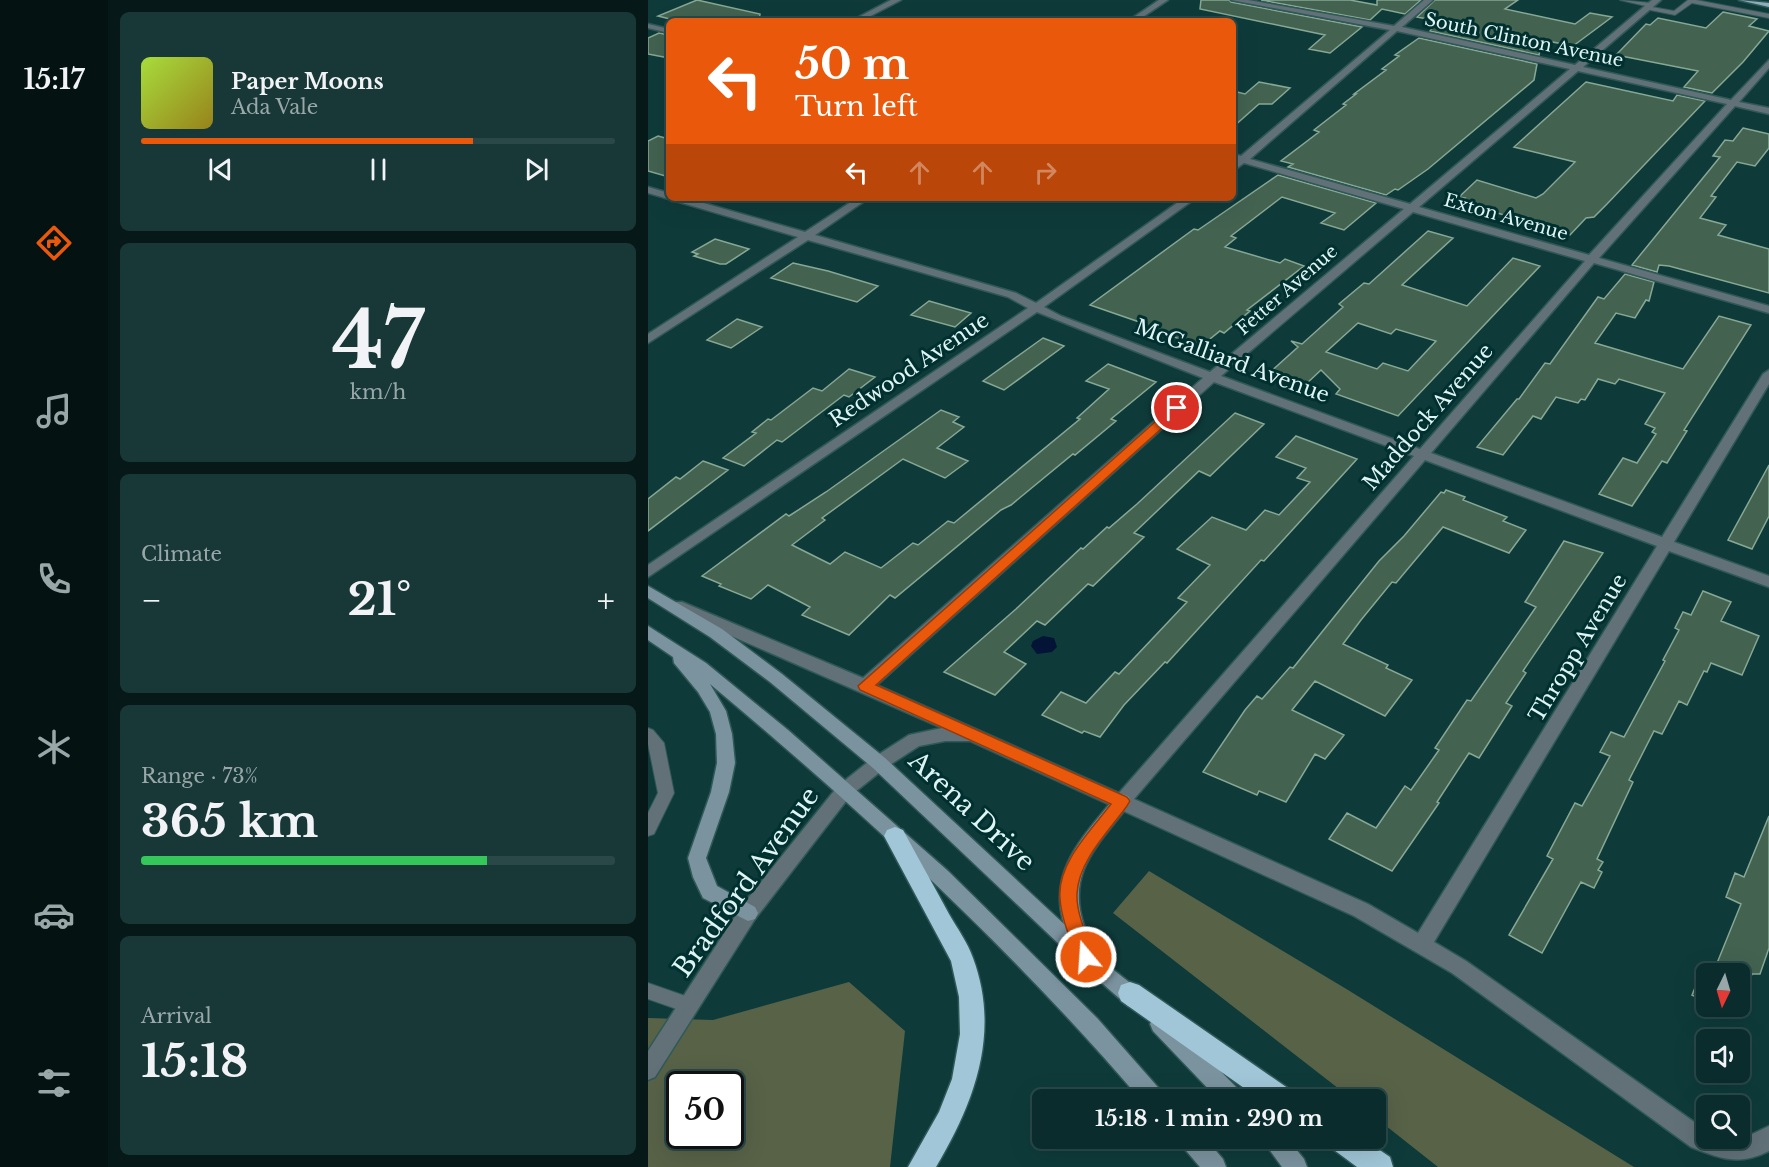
<!DOCTYPE html>
<meta charset="utf-8">
<style>
body{margin:0;font-family:"Libre Baskerville",serif;background:#183838;color:#f1f3f6;height:100vh;display:flex;flex-direction:column;font-size:22px;white-space:nowrap}
*{box-sizing:border-box;margin:0}
p{font-size:20px;color:#99a7a9}
.icon{flex:none;width:33px;height:33px;fill:none;stroke:currentColor;stroke-width:2;stroke-linecap:round;stroke-linejoin:round}
.map{position:relative;flex:1;overflow:hidden}
.sheet{display:flex;flex-direction:column;gap:12px;padding:12px;background:#061818;width:540px}
.sheet>*{flex:none}
.guide{position:absolute;left:18px;top:18px;width:570px;height:183px;border-radius:9px;box-shadow:0 6px 24px #0002,0 0 0 2px #2a4848;background:#ea580c;color:#fff;overflow:hidden}
.needle{width:39px;rotate:185deg}
.buttons{position:absolute;left:1048px;top:963px;display:grid;gap:12px}
.buttons a{display:grid;place-items:center;width:54px;height:54px;border-radius:9px;background:#0a2c2c;box-shadow:0 6px 24px #0002,0 0 0 2px #2a4848;font-size:30px}
.speed{position:absolute;left:18px;top:1071px;display:flex;gap:12px;font-size:30px;font-weight:700;text-align:center}
.speed>*{display:grid;place-content:center;width:78px;height:78px;border-radius:50%;background:#0a2c2c;box-shadow:0 6px 24px #0002,0 0 0 2px #2a4848;line-height:1}
.speed .limit{border:3px solid #111;border-radius:9px;background:#fff;color:#111}
.pin{position:absolute;display:grid;place-items:center;width:51px;height:51px;color:#fff;margin:-26px;border:3px solid #fff;border-radius:50%;box-shadow:0 2px 6px #0007}
.me{position:absolute;width:66px;margin:-33px;rotate:342deg;stroke-linejoin:round;filter:drop-shadow(0 0 4px #0008)}
.turn{display:flex;align-items:center;gap:21px;height:126px;padding:0 30px;font-size:27px}
.turn .icon{width:78px;height:78px;stroke-width:2.5}
.turn b{display:block;font-size:42px;line-height:51px}
.lanes{display:flex;align-items:center;height:57px;padding:0 30px;background:#0003;justify-content:center;gap:30px;direction:ltr}
.lanes .off{opacity:.35}
.big{font-size:45px;font-weight:700;line-height:1.1}
.sheet .widget{flex:1;display:flex;flex-direction:column;justify-content:center;gap:9px;min-width:0;padding:0 21px;border-radius:9px;background:#183838}
.sheet .dial{align-items:center;gap:0}
.dial b{font-size:78px;line-height:1}
.song{display:flex;align-items:center;gap:18px}
.cover{width:72px;height:72px;border-radius:9px;background:linear-gradient(135deg,hsl(80 70% 55%),hsl(50 70% 35%))}
.played{height:6px;border-radius:3px;background:linear-gradient(90deg,#ea580c 70%,#2a4848 70%)}
.keys{display:flex;justify-content:space-around;direction:ltr}
.heat{display:flex;justify-content:space-between;align-items:center;font-size:33px;direction:ltr}
.charge{height:9px;border-radius:4px;background:linear-gradient(90deg,#34c759 73%,#2a4848 0)}
.trip{position:absolute;left:384px;top:1089px;width:354px;height:60px;border-radius:9px;background:#0a2c2c;box-shadow:0 6px 24px #0002,0 0 0 2px #2a4848;font-weight:700;line-height:60px;text-align:center}
main{display:flex;flex:1;min-height:0}
.menu{display:flex;flex-direction:column;width:108px;justify-content:space-around;align-items:center;background:#041212;color:#99a7a9}
.menu .icon{width:42px;height:42px}
.menu .active{color:#ea580c}
.menu b{font-size:27px;color:#f1f3f6}
.map>svg:first-child{display:block}
</style>
<main>
<nav class="menu">
<b>15:17</b>
<svg class="icon active" aria-label="directions" viewBox="0 0 24 24"><path d="M12 3l9 9-9 9-9-9zM9 14v-3h6M13 9l2 2-2 2"/></svg>
<svg class="icon" aria-label="music" viewBox="0 0 24 24"><path d="M9 18V5l10-2v13"/><circle cx="6" cy="18" r="3"/><circle cx="16" cy="16" r="3"/></svg>
<svg class="icon" aria-label="phone" viewBox="0 0 24 24"><path d="M5 4h4l2 5-3 2q2 4 5 5l2-3 5 2v4C11 20 4 13 5 4z"/></svg>
<svg class="icon" aria-label="climate" viewBox="0 0 24 24"><path d="M12 3v18M4 7l16 10M4 17L20 7"/></svg>
<svg class="icon" aria-label="car" viewBox="0 0 24 24"><path d="M5 17H2v-5l4-1 3-4h7l3 4 3 1v5h-3M9 17h6M6 11h13"/><circle cx="7" cy="17" r="2"/><circle cx="17" cy="17" r="2"/></svg>
<svg class="icon" aria-label="filters" viewBox="0 0 24 24"><path d="M4 7h16M4 17h16"/><circle cx="9" cy="7" r="2"/><circle cx="15" cy="17" r="2"/></svg>
</nav>
<section class="sheet">
<div class="widget">
<div class="song"><i class="cover"></i><div><b>Paper Moons</b><p>Ada Vale</p></div></div>
<div class="played"></div>
<div class="keys"><svg class="icon" aria-label="previous" viewBox="0 0 24 24"><path d="M18 5L8 12l10 7zM5 5v14"/></svg><svg class="icon" aria-label="pause" viewBox="0 0 24 24"><path d="M8 5v14M16 5v14"/></svg><svg class="icon" aria-label="next" viewBox="0 0 24 24"><path d="M6 5l10 7-10 7zM19 5v14"/></svg></div>
</div>
<div class="widget dial"><b>47</b><p>km/h</p></div>
<div class="widget"><p>Climate</p>
<div class="heat"><a>−</a><b class="big">21°</b><a>+</a></div>
</div>
<div class="widget"><p>Range · 73%</p><b class="big">365 km</b><div class="charge"></div></div>
<div class="widget"><p>Arrival</p><b class="big">15:18</b></div>
</section>
<div class="map">
<svg width="1121" height="1167" viewBox="0 0 1121 1167">
<rect width="100%" height="100%" fill="#0e3b3a"/>
<path fill="#586247" fill-rule="evenodd" d="M501 871 700 990 986 1167H790L728 1118V1100L704 1099 465 913Z
M201 982 257 1031 242 1167H0V1018L65 1020ZM32 1084H82V1136H32Z"/>
<path fill="#031437" d="M395 636 406 638 409 647 404 652 389 654 383 646 385 641Z"/>
<path fill="#436250" stroke="#86a894" stroke-width="1.5" fill-rule="evenodd" d="M49 0 112 14 111 21H30L10 16Z
M553 0H581L583 2 714 27 682 53 661 49 677 35 552 9Z
M613 0H702L729 5V0H773L757 14 734 9 722 20Z
M787 0H870L857 9 927 24 942 13 964 17 925 46 894 40 891 55 782 31 790 21 769 17Z
M1075 12 1109 19 1101 26 1121 31 1095 62 1064 93 1036 87 1050 71 968 55 998 24 1002 25 1010 18 1058 28Z
M11 33 21 35V58L0 54V38Z
M771 38 889 64 886 80 780 169 750 190 747 189 738 195 640 167 645 164 633 161 671 132 666 130 698 105 695 104 708 94H706L738 70 734 69 751 56 747 55Z
M611 82 642 88 624 104H611L585 127V91L597 94Z
M938 82 1025 101 1029 95 1057 101 959 204 946 217 938 218 922 235 833 208 829 212 808 206 817 198 811 197 829 180 888 198 895 194 927 162 866 147Z
M1095 128 1121 134V148L1107 166 1089 162 1063 196 1068 197 1052 218 1078 225 1070 235 1121 249V293L1021 266 1011 265 1009 272 984 265 1072 157 1065 156 1077 140 1085 141Z
M10 136 21 139V177L0 171V141Z
M630 175 728 203 696 230 673 223 687 213 634 197 583 236 588 238 577 247 632 263 637 259 656 266 599 310 602 311 576 333 572 331 552 347 495 325 497 324 442 305 546 229 550 230Z
M780 231 805 238 754 285 819 306 865 258 892 266 750 416 688 394 692 389 673 370 656 386 620 374 650 347 643 341 654 344 695 307 691 304 716 283 721 284ZM710 323 743 334 748 329 788 341 760 371 735 363 729 369 678 352Z
M67 239 101 249 78 264H72L46 256 50 254 44 252Z
M145 263 180 271 230 286 209 302 123 278Z
M977 274 1006 282 1001 301 998 300 987 318 968 313 947 343 1035 369 1071 316 1103 325 1036 430 1039 431 1019 463 1014 461 984 506 951 494 975 458 989 463 1008 434 1004 432 1007 428 997 424 1017 393 971 379 967 384 950 379 937 400 933 399 930 403 908 397 893 419 885 416 855 455 829 447 869 399H871L897 363 902 364 950 297 956 299Z
M281 301 323 313 307 327 263 315Z
M89 319 114 327 83 348 59 340Z
M395 338 416 346 356 390 335 381Z
M460 364 508 382 463 419 468 421 427 455 425 454 363 505 353 510 247 598 242 595 201 635 154 615 162 607 120 585 103 599 71 586 73 584 54 576 138 514 141 516 178 492 293 410 311 417 305 422 316 427 289 448 320 461 297 478 255 459 174 518 177 520 144 545 182 564 197 552 233 568 265 543 270 545 300 521 306 523 432 419 429 418 461 389 438 381Z
M201 369 227 377 201 397 196 395 134 442 129 440 96 466 75 458 108 433 104 432 120 419 123 420 165 388 174 391Z
M587 413 616 424 562 476 551 471 486 533 496 537 445 586 440 584 397 625 389 621 356 652 378 664 347 695 296 672 368 609 433 548 435 549 459 527 461 528 489 504Z
M648 436 709 459 616 561 613 560 519 663 517 662 476 705 452 737 436 731 434 733 394 715 413 692 438 703 467 672 471 674 539 602 530 598 562 565 529 549 564 517 598 530 617 510 631 515 662 482 649 478 658 468 628 457Z
M55 461 80 470 0 531V499L28 477 32 479Z
M1121 465V516L1104 549 1080 540Z
M798 490 817 497 815 500 859 517 855 521 878 530 861 553 795 527 748 583 744 582 713 620 695 644 740 665 738 668 764 680 737 716 667 681 644 710 696 735 677 759 667 754 638 802 611 791 609 795 555 772 597 710 609 696 614 699 642 667 645 668 731 561 756 536 793 492 796 493Z
M916 541 955 553 875 671 878 673 858 703 864 706 831 758 821 753 789 802 791 803 744 871 681 839 699 813 728 828 757 786 763 790 791 750 787 748 819 700 823 701 888 607 877 602Z
M1055 591 1083 602 1073 621 1111 636 1094 675 1063 663 1059 672 1056 671 1039 705 1031 701 1014 734 1006 731 981 780 985 782 949 859 955 862 950 870 954 872 946 888 933 882 894 953 861 935 905 859 899 856 927 803 934 806 962 756 952 752 963 732 976 737 1017 661 1015 660 1031 630 1027 628 1035 612 1043 615Z
M1121 816V948L1112 974H1104L1092 1005V974H1059V1002L1044 995 1055 968 1065 973 1093 904 1078 897 1087 873 1096 877Z"/>
<g fill="none" stroke-linecap="round" stroke-linejoin="round">
<defs>
<path id="lane" d="M972 0 1003 3 1006 5 1004 7 1026 11 1040 0H1048L1121 14V18L1044 3 1027 15 997 9 998 6Z
M0 728 5 730 16 743 26 793 6 834 0 836V813L10 793 0 744Z
M0 983 46 999 49 1005 46 1011 40 1013 0 999Z"/>
<path id="street" d="M243 0H253L213 21H203Z
M511 0H520L489 21H480Z
M583 0H600L746 26 776 0H785L754 27 927 65 1004 0H1013L935 67 1083 100 1121 60V68L1091 102 1121 108V114L1087 106 951 258 1121 306V313L946 263 783 453 1014 537 1115 374 1121 370V384L1026 542 1121 576V587L1021 551 786 942 818 961 1059 1131V1138H1096L1121 1126V1151C1091 1166 1073 1159 1043 1147L804 973 706 916 322 741H297L271 746 237 768 202 796 107 919 7 1077 0 1080V1051L93 907 190 786 225 758 261 735 294 728 24 610 21 606 24 602H34L215 678 555 378 389 312 0 577V565L380 308 360 297 160 240 0 343V334L150 237 0 193V187L21 193V198H38L157 232 209 198H221L167 235 368 293 388 303 536 198H548L396 307 413 316 562 372 756 209 596 163 585 171V163L588 161 585 160V154L593 156 742 30ZM749 31 922 69 762 204 602 159ZM930 71 1079 104 941 255 771 207ZM765 212 937 261 772 449 573 376ZM566 382 766 456 471 793 229 685ZM777 460 1009 546 770 933 720 904 486 799Z
M0 24 21 29V33L0 28Z"/>
<path id="secondary" d="M0 586 74 629 134 674 237 758 416 924C399 870 437 835 468 796L474 794 480 796 483 801 480 806C449 846 417 874 437 928 440 935 442 944 445 950 452 961 483 983 494 992L497 999 494 1006 487 1008 480 1006 431 963 225 768 122 682 62 637 0 598Z
M0 626 58 663 140 730 300 871 449 1018 515 1093 518 1100H493C363 948 215 812 62 684L78 711 84 734 87 763 81 792 58 858 69 886 107 907 110 913 107 919 100 921 55 898 45 877 40 858 63 792 69 763 68 734 62 712 50 692 26 663 25 657 0 640Z
M512 1014 519 1017 594 1093 597 1100H571L505 1031 502 1024 505 1017Z
M531 1138H557L575 1159 578 1167H552L534 1146Z
M613 1138H639L656 1159 659 1167H634Z"/>
<path id="primary" d="M1091 0 1121 3V7Z"/>
<path id="highway" d="M247 827 255 830C270 858 286 886 301 914 309 928 320 943 325 958 353 1033 326 1103 288 1167H260L291 1112 304 1079 312 1034 311 997 303 961 236 836 239 830Z
M482 982 491 985 644 1091 648 1100H613L473 1001 470 993 473 985Z
M678 1138H714L742 1157 745 1167H709L682 1147Z"/>
</defs>
<use href="#lane" stroke="#2f5958" stroke-width="2"/>
<use href="#street" stroke="#2f5958" stroke-width="3"/>
<use href="#secondary" stroke="#2f5958" stroke-width="3"/>
<use href="#primary" stroke="#2f5958" stroke-width="3"/>
<use href="#highway" stroke="#2f5958" stroke-width="3"/>
<use href="#lane" fill="#627178" fill-rule="evenodd"/>
<use href="#street" fill="#627178" fill-rule="evenodd"/>
<use href="#secondary" fill="#7b939f" fill-rule="evenodd"/>
<use href="#primary" fill="#8faebc" fill-rule="evenodd"/>
<use href="#highway" fill="#a0c6d7" fill-rule="evenodd"/>
</g>
<path fill="#ea580c" stroke="#983908" stroke-width="1.5" d="M529 405 533 406V411L228 685 479 797 482 801 479 806C461 831 430 861 429 894 428 914 440 938 447 957L444 963 438 965 431 963 429 957C422 938 413 918 412 898 409 863 444 829 463 804L212 690 210 686 525 406Z"/>
<g text-anchor="middle" dominant-baseline="central" stroke-width="6" stroke-linejoin="round" paint-order="stroke">
<g font-size="18" fill="#def5f4" stroke="#013030">
<text transform="translate(876 40) rotate(12)">South Clinton Avenue</text>
<text transform="translate(858 217) rotate(16)">Exton Avenue</text>
<text transform="translate(639 290) rotate(-41)">Fetter Avenue</text>
</g>
<g font-size="21" fill="#def5f4" stroke="#013030">
<text transform="translate(584 361) rotate(20)">McGalliard Avenue</text>
<text transform="translate(261 370) rotate(-34)">Redwood Avenue</text>
<text transform="translate(780 417) rotate(-49)">Maddock Avenue</text>
<text transform="translate(930 648) rotate(-59)">Thropp Avenue</text>
</g>
<g font-size="26" fill="#def5f4" stroke="#013030">
<text transform="translate(324 811) rotate(43)">Arena Drive</text>
<text transform="translate(98 882) rotate(-54)">Bradford Avenue</text>
</g>
</g>
</svg>
<div class="buttons">
<a><svg class="needle" viewBox="-14 -14 28 28"><path d="M0-13l5 13h-10z" fill="#e53935"/><path d="M0 13l5-13h-10z" fill="#99a7a9"/></svg></a>
<a><svg class="icon" aria-label="sound" viewBox="0 0 24 24"><path d="M4 9h4l5-4v14l-5-4H4zM17 9q2 3 0 6"/></svg></a>
<a><svg class="icon" aria-label="search" viewBox="0 0 24 24"><circle cx="10" cy="10" r="6"/><path d="M15 15l6 6"/></svg></a>
</div>
<div class="speed"><div class="limit">50</div></div>
<div class="pin" style="left:529px;top:408px;background:#d93025"><svg class="icon" aria-label="arrive" viewBox="0 0 24 24"><path d="M6 21V4h12l-3 4 3 4H6"/></svg></div>
<svg class="me" style="left:438px;top:957px" viewBox="-20 -20 40 40"><circle r="17" fill="#ea580c" stroke="#fff" stroke-width="3"/><path d="M0-11L8 9 0 5-8 9z" fill="#fff"/></svg>
<div class="trip">15:18 · 1 min · 290 m</div>
<div class="guide">
<div class="turn"><svg class="icon" aria-label="left" viewBox="0 0 24 24"><path d="M17 20v-9H6M10 6l-5 5 5 5"/></svg><div><b>50 m</b>Turn left</div></div>
<div class="lanes"><svg class="icon" aria-label="left" viewBox="0 0 24 24"><path d="M17 20v-9H6M10 6l-5 5 5 5"/></svg><svg class="icon off" aria-label="ahead" viewBox="0 0 24 24"><path d="M12 20V5M6 11l6-6 6 6"/></svg><svg class="icon off" aria-label="ahead" viewBox="0 0 24 24"><path d="M12 20V5M6 11l6-6 6 6"/></svg><svg class="icon off" aria-label="right" viewBox="0 0 24 24"><path d="M7 20v-9h11M14 6l5 5-5 5"/></svg></div>
</div>
</div>
</main>
